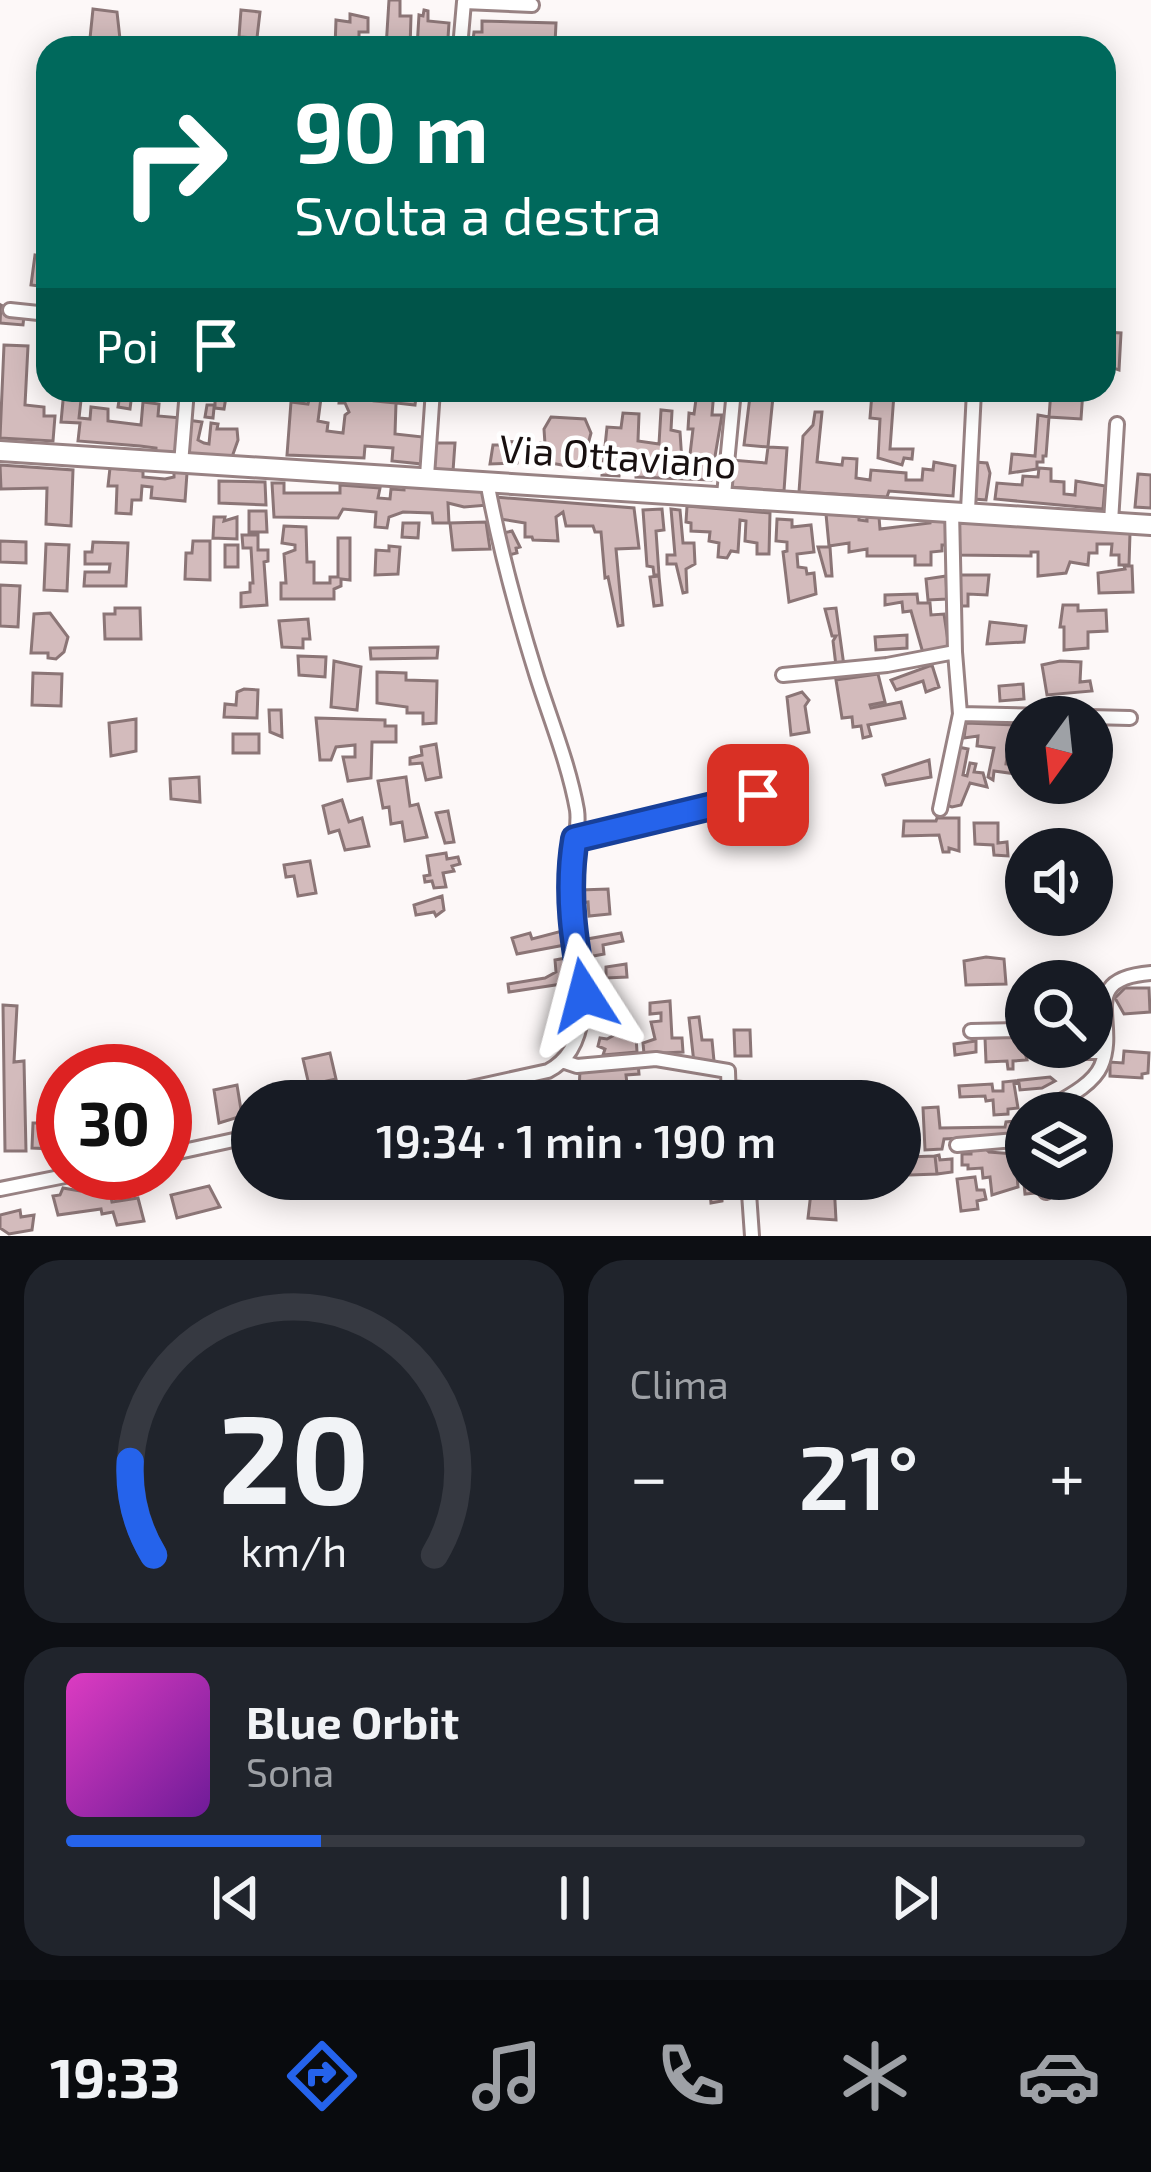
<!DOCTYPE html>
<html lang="it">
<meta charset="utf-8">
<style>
body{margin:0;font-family:"Exo 2",sans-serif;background:#20242c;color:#f1f3f6;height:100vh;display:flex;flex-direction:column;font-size:45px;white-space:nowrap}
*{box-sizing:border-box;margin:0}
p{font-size:39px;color:#9ea1a6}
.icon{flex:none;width:66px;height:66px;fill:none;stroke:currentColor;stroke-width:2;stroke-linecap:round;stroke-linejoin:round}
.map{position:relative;height:1236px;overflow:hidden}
.side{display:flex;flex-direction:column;gap:24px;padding:24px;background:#0d0f14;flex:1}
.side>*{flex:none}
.guide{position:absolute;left:36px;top:36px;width:1080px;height:366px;border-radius:36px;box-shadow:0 6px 30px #0003;background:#00695c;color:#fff;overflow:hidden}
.needle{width:78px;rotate:195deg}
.tools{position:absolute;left:1005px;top:696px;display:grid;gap:24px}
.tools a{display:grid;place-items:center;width:108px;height:108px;border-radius:50%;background:#171b24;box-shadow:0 6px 30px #0003;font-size:60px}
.speed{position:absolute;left:36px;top:1044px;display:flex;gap:24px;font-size:60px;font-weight:700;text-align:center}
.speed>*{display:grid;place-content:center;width:156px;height:156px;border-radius:50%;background:#171b24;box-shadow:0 6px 30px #0003;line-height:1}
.speed .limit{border:18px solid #d22;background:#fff;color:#111}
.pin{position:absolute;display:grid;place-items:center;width:102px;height:102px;color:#fff;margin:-51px;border-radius:24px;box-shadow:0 6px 18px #0006}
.me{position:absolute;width:132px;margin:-66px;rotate:351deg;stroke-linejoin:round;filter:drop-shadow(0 0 9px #0008)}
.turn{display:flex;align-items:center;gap:42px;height:252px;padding:0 60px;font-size:54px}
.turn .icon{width:156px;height:156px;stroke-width:2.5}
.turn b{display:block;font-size:84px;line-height:102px}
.then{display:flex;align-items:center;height:114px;padding:0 60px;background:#0003;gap:24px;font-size:45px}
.big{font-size:90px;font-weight:600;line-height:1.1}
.side .widget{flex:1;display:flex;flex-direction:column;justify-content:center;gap:18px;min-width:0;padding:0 42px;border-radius:36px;background:#20242c}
.side .dial{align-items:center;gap:0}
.dial svg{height:312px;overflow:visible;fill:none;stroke:#363941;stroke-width:7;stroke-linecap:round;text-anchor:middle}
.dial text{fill:#f1f3f6;stroke:none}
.song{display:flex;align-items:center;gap:36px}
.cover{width:144px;height:144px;border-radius:18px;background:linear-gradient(135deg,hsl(310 70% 55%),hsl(280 70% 35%))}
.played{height:12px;border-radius:6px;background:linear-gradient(90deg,#2563eb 25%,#363941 25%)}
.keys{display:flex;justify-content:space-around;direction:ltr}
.heat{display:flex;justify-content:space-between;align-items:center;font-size:66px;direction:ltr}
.side .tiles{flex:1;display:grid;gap:24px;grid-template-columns:1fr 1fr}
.widget:last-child{grid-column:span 2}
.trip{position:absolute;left:231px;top:1080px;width:690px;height:120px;border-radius:60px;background:#171b24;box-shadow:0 6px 30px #0003;font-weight:600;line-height:120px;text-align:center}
.dock{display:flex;height:192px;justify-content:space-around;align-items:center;background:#090b0e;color:#9ea1a6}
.dock .icon{width:84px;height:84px}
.dock .current{color:#2563eb}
.dock b{font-size:54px;color:#f1f3f6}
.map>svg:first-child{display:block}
</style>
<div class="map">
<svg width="1151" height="1236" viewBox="0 0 1151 1236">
<rect width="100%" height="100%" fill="#fdf8f8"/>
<path fill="#d3bbbc" stroke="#8b7576" stroke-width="3" d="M389 0H400V16H411L410 48H386Z
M93 9 117 12 121 48H89Z
M241 10 260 12 257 38 239 37Z
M424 10 428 11V21L449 23 448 38H442L441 44H435V48H417L419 15 423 16Z
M350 14 368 18V32H359V39L351 38 346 48H335L336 20 350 22Z
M482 21 556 23 555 44 544 42 549 48H526V44L473 40 474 32H482Z
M35 255 48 257V287L31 285Z
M1 305 24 316 23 325 0 323Z
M1104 332 1121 333 1119 370 1104 365Z
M4 345 28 346 25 405 44 407V416H55L53 441 0 438Z
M64 390H85L84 394 93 395 92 400H81L79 418 90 419 91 407 108 409V421L141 425 143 402 159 404 158 416 182 418 179 455 156 454V448L140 446 78 441 80 423 61 422Z
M126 390 125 399 131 401 130 409 118 407 120 394 95 391Z
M211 390H217L216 396 226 397 224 409 214 408 213 418 205 417 207 405H215V399H209Z
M340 390H368L367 395H374V401L396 403 395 434 423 437 422 464 392 461 393 448 365 446 364 458 287 455 291 402 308 404 310 396 321 398 318 421 328 423 327 431 343 433 345 415 349 412 345 403H339Z
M398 390H417L415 405 396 403Z
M691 390H714L712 415H722L711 480 636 477V460L642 456 621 453 619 476 602 475 607 427 621 428 623 413 639 414 638 441 659 444 661 410 672 411 671 430 680 432 682 462 689 463 693 429H688L689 413 694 414 697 392Z
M1051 390H1083L1081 419 1049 417Z
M872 393 894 394 890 449H913L912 459 904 458 902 465 878 458 880 419 870 418Z
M750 396 773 397 768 447 744 445Z
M815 412H822L817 462 842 465 843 458 857 459 856 478 870 480 871 470 906 473V480H922L923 469 933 470 934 462 955 466 953 496 889 491 887 497 799 492 803 436 813 425Z
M1038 415 1049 417 1046 456H1043V462H1037V469L1010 473 1012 454 1035 456Z
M551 417 585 419 591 433 587 448 592 449 590 465 578 468 540 461 541 443 545 444 544 429Z
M187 420 202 422 198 440 204 443 209 444 211 423 218 424 217 429H237L238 440 232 457 186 454Z
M500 441 521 442 517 463 490 464 493 445H500Z
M433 443H455L453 471 432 470Z
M768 447 787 448 784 491 729 487 732 460 766 463Z
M975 462 987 463 990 473 986 500 974 499Z
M0 465 73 470 71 526 46 524 47 488 1 489Z
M110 468 143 471V477L165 479 174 477V472L187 473 185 501 151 498 152 487 142 486 141 500H132L131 514 116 513 117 486H108Z
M1039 468 1051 469V481L1064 482V494L1075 495 1076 481 1105 486 1103 509 995 499 997 483 1022 485 1023 476 1038 477Z
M1138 474 1151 475V508L1135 507Z
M219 481 265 482 266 505 219 503Z
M272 483H284V493H340V485L380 488 378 498 390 499 391 489 404 490V487L485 491 489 505 464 507 448 503 449 523H433L432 513 403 512 389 517 387 528 375 527 376 512 343 509 338 518 274 517Z
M495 497 634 508 639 548 616 549 623 625 618 626 608 577 605 578 601 532H595L593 526H566L563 512 556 517 558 541 533 540 532 537H525V523L500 519Z
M687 506 770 513 769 554H757V543L745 541 746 521 740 520 738 552 731 551 727 558 718 557 719 543 709 541 710 532 691 531V523L686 522Z
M662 509 664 530 656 531 659 575H654L653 567 647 566 643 510Z
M671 509 680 510 683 543H694L695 564 686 569 687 592 683 593 676 564H667V555H675Z
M249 511H266L267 532H249Z
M826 514 859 516V520L867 521V516L879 517 880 529 930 523V520L950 521V545H942V551L931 552V565H915V556H867V549L849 552V543L829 546Z
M214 517H225L224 521 237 517V539L213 538Z
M777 519 792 520V527L811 525 814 552 797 554 798 567 806 568 807 574 814 573 816 594 789 602 783 552 787 551V542L776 541Z
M486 522 490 549 453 550 450 523Z
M403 523H419L418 538 402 537Z
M954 523 1098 527V531L1130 533 1129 565H1119V555H1111L1112 544H1097V553H1089L1088 565 1070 562 1066 573 1038 576V552H1031V556L954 555Z
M284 526 306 527 307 562H314V583H330V577H338V538H350V580L341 579V586L334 589V599H281V583H286L284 554 295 550V545L282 543Z
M512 531 520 547 516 548 517 553 509 555 503 533Z
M242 535H258V550H268V561L264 562 267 605 241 607V593L250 592V583H253L251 548H243Z
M0 541 26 542V563L0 562Z
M193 541H210V580L185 579 186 553H192Z
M93 542 128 543 126 586H84L85 572H109L110 564H85V552H92Z
M46 544 69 545 67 591 44 590Z
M225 545H238V567H225Z
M389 546 400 547 398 574 375 575 376 550 389 551Z
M818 547H830L832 576H826Z
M1124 566H1132L1133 592 1099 593 1098 573 1125 569Z
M958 575H989L987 595 968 594V606H959Z
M659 576 662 605 654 606 650 577Z
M946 576 947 599 928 600 926 579Z
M0 585 20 586 18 627 0 626Z
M917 594 918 603H930L931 615 944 614 949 648 923 653 911 611 903 612 902 602 885 605V595Z
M1063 605H1078V611L1106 610 1107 631 1088 632V648L1064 650V627H1060Z
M115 608H140L141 639H105L104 614H115Z
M836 608 844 666H836L833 641 836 636H832L825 609Z
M50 613 68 637 64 652 56 659 48 658V653H31L34 614Z
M308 619 310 639H303V648L282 647 279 621Z
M990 622 1026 626 1024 642 987 644Z
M907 635V648L876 650 875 637Z
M438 647 437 658 371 659 370 648Z
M298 656 326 657 325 677 299 675Z
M334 661 361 667 357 710 331 707Z
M1060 661 1081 662 1080 682 1090 681 1092 691 1047 695 1042 665Z
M932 665 939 687 926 692 923 681 896 690 891 680Z
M377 672 406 673V680L437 681 436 723 423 724V713H407V707L377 703Z
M33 673 62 674 61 706 32 705Z
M878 674 885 702 870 705 871 708 901 702 905 718 868 725 871 736 863 738 861 726 853 727 852 717 842 718 836 680Z
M1023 684 1024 699 1000 701 999 686Z
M244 689 258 690 257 718 224 717 225 704 236 705 237 692Z
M802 692 809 700 805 706 809 732 791 735 787 697Z
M269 710H281L282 737 270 732Z
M316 718 385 720V726H396V742H372L371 778 348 781 343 757H355V745L336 747 331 760H320Z
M136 719V751L111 756 109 723Z
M966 723 1016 725V730H1026V736L1010 735 1006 764 1017 765 1016 774 994 771 993 780 988 777 994 748 977 746 978 736 964 738Z
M233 734H259V753H233Z
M436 744 441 777 426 780 422 763 410 764V758L422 755 421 747Z
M958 747 968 749 963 775 967 776 970 763 976 764 974 772 983 773 987 787 970 783 961 805 952 807 946 805Z
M929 760 931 777 886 785 883 775Z
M199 777 200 802 171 799 170 779Z
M406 777 410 806 418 804 427 837 405 841 402 822 391 824 389 807 383 808 378 781Z
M342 800 349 822 362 818 369 846 345 850 339 830 329 833 323 806Z
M448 811 454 842 445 843 436 813Z
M937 818H959V851L949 848V852H943L939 835 903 836 904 821H936Z
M974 823H998V843L1007 842 1008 856 994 855 993 845 975 844Z
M446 853 447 859 458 857 460 864 452 866 454 871 443 873 446 887 434 888 432 881 425 882 424 876 430 875 427 856Z
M310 861 316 893 298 896 294 876 286 877 284 865Z
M608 889 610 914 589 916 588 902 580 903V890Z
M442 896 444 910 436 916 434 912 416 915 414 905Z
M566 930 570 944 517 954 512 938 530 933 532 939Z
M621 933 623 941 603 945 604 954 583 958 576 941Z
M571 957 575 982 509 992 508 984 545 978 556 972 555 960Z
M986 957 1004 959 1006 984 966 985 964 961Z
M626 964 627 977 606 978V967Z
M1125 988H1149L1150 1012 1124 1014 1115 998Z
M670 1001 672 1038H682L683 1052 644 1054 643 1043 655 1039 651 1022 661 1021V1013L650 1014V1003Z
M3 1005 17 1006 14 1062 24 1061 26 1151H5Z
M699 1017 702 1040H712L714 1061 694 1063 689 1018Z
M1092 1017 1100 1018 1101 1050 1092 1047Z
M734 1030H750L751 1056H735Z
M622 1031 623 1037H636L637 1052 603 1055 605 1049 598 1046 600 1038 607 1039Z
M1021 1037 1027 1060 1013 1061V1069H1008L1007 1061 986 1062 985 1038Z
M976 1041V1052L955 1055 954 1044Z
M1124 1051 1149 1053 1148 1073 1142 1074V1078L1110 1076V1062L1123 1063Z
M330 1053 336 1079 309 1085 303 1059Z
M638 1063 639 1074 626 1075 627 1084 579 1091 580 1070Z
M1050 1077 1055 1081 1042 1088 1020 1090 1019 1083 1014 1084 1018 1108 1008 1109V1114L994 1115 993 1100 986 1101 985 1096 960 1097 959 1086 992 1084 993 1091H1003V1082Z
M736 1081 763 1083V1101H750V1092L735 1091Z
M682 1082 683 1101H657L655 1084Z
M237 1085 242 1116 219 1123 214 1090Z
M938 1107 940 1128 1005 1127 1006 1122 1025 1120 1026 1135 944 1139 942 1149 925 1150 923 1108Z
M33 1123H52L53 1129H63V1162H53V1149L32 1148Z
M971 1146H983L989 1152 1026 1155V1179H1034L1036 1193 1025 1194 1023 1174 1017 1175 1018 1187 992 1195 990 1177 983 1178 982 1168 968 1169V1165H962V1154H971Z
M939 1155 940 1160 952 1159V1172L937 1174 935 1156Z
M935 1156 937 1174 910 1175 907 1157Z
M975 1177 977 1190H984L986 1199 977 1201 978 1209 961 1211 957 1179Z
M107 1179 112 1202 138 1198 144 1221 117 1225 113 1212 102 1214 101 1209 58 1215 53 1196 60 1195 63 1188 80 1191Z
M709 1179H740L741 1193 722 1194V1201L711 1203Z
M834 1183 836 1220 808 1218 812 1184Z
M209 1186 220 1207 177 1218 171 1195Z
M20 1210 21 1217 34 1215 32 1230 9 1234 0 1228V1215Z"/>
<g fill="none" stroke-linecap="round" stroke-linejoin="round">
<defs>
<path id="minor" d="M460 48 464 2 532 5
M10 310 48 314
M181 464 187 390
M427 476 433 390
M724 495 734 390
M952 510 955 652
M968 510 974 391
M1111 522 1117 424
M783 675 887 665 955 652 960 714 940 809
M960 714 1130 718
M575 839 757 795
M971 1031 1020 1030 1026 1035
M1038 1047 1052 1052H1105
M565 1062 577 1066 656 1059 728 1071 729 1101
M412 1101 548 1071C610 1039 570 931 570 874 571 852 580 831 577 810 569 765 551 721 537 677 517 613 499 547 487 481
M1040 1113C1059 1101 1092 1087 1101 1066 1120 1022 1076 979 1151 973
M957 1145 1026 1139
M165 1155 252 1136
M748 1179 752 1236
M1044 1179 1046 1192
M0 1189 80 1173"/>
<path id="secondary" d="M0 451 1151 525"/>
</defs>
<use href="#minor" stroke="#988283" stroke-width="18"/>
<use href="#secondary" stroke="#988283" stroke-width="24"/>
<use href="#minor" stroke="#fff" stroke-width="12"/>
<use href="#secondary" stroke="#fff" stroke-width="18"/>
</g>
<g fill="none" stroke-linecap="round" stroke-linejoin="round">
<defs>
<path id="route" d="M584 995C574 943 566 892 575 839L758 795"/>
</defs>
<use href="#route" stroke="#184099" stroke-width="30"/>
<use href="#route" stroke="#2563eb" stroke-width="21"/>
</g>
<g text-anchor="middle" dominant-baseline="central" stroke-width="9" stroke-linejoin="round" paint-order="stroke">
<g font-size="39" fill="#181010" stroke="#fff">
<text transform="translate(618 455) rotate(4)">Via Ottaviano</text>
</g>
</g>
</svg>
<div class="tools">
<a><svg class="needle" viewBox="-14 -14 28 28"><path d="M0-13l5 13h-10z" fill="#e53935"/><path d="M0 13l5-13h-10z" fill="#9ea1a6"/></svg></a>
<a><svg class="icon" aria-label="sound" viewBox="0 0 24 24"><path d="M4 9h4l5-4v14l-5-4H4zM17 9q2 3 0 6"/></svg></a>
<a><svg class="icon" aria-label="search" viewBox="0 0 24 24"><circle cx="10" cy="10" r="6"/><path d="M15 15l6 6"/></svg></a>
<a><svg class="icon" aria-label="layers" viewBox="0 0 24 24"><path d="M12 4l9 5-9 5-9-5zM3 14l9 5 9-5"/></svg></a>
</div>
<div class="speed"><div class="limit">30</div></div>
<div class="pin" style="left:758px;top:795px;background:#d93025"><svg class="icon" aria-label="arrive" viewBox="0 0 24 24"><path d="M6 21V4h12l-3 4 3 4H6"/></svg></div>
<svg class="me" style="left:584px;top:995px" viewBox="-20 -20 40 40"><path d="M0-17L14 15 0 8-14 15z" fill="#2563eb" stroke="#fff" stroke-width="4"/></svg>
<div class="trip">19:34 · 1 min · 190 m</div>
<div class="guide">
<div class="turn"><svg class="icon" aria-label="right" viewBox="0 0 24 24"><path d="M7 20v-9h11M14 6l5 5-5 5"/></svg><div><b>90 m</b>Svolta a destra</div></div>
<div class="then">Poi<svg class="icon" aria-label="arrive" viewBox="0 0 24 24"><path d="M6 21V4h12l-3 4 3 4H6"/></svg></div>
</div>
</div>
<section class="side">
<div class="tiles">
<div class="widget dial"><svg viewBox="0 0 100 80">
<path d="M14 69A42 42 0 1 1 86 69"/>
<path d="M14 69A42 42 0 0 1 8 45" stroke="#2563eb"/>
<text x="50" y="56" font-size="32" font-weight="700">20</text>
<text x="50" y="72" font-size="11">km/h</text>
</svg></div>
<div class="widget"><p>Clima</p>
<div class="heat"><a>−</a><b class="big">21°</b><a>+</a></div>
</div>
<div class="widget">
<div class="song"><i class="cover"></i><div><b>Blue Orbit</b><p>Sona</p></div></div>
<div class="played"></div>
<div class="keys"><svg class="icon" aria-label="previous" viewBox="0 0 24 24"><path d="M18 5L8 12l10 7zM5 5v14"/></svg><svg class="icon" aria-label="pause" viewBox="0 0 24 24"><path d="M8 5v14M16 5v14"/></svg><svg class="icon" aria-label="next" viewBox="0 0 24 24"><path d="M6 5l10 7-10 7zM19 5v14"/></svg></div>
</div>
</div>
</section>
<nav class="dock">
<b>19:33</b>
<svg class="icon current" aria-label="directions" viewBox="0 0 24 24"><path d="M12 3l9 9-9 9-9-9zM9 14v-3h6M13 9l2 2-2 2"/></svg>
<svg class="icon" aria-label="music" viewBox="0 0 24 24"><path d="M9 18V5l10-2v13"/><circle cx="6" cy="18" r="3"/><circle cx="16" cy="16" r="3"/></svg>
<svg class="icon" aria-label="phone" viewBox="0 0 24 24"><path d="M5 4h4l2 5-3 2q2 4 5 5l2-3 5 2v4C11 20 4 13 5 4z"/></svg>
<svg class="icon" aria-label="climate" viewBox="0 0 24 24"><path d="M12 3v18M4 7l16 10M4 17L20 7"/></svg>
<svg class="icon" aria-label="car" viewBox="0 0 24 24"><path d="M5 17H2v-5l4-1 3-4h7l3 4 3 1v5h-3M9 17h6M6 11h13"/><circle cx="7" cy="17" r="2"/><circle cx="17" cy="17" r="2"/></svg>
</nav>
